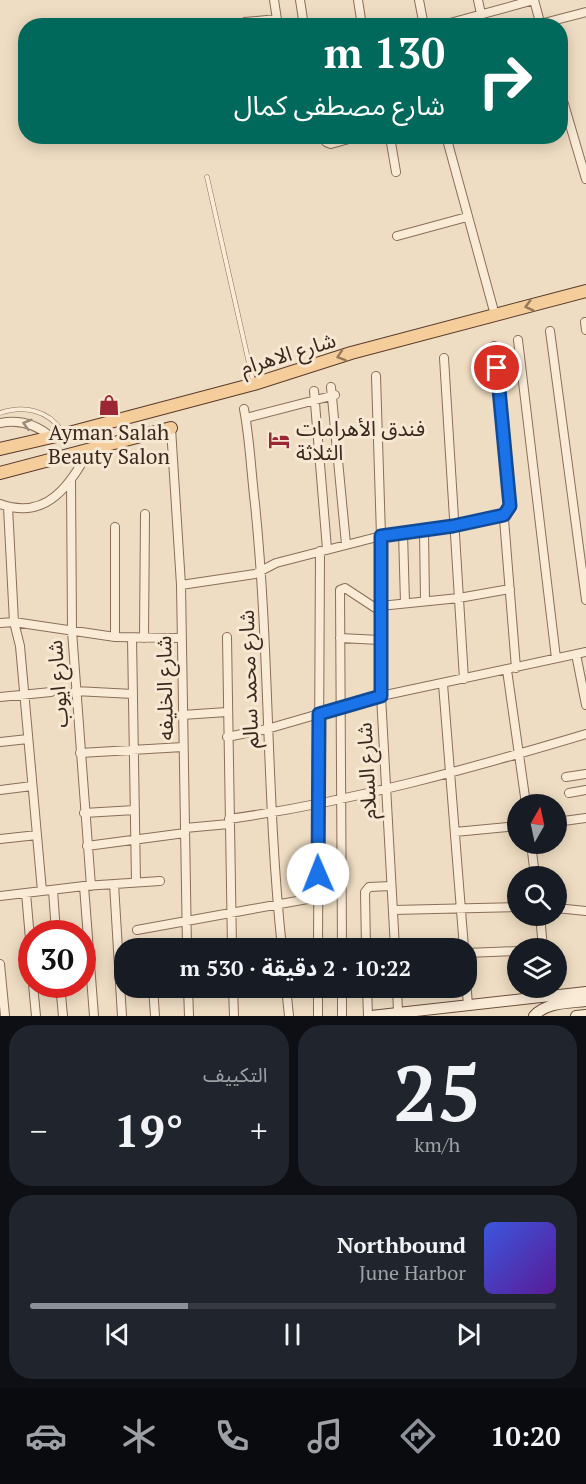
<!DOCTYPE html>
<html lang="ar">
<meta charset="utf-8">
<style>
body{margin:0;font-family:"PT Serif","Noto Sans Arabic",serif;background:#20242c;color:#f1f3f6;direction:rtl;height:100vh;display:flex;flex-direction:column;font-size:22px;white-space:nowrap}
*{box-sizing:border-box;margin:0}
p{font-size:20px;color:#9ea1a6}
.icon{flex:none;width:33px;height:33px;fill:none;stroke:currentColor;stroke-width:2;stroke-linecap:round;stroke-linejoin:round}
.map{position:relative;height:1016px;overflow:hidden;direction:ltr}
.panel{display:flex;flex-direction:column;gap:9px;padding:9px;background:#0d0f14;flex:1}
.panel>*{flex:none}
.top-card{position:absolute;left:18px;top:18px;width:550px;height:126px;border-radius:24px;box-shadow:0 3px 15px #0003;direction:rtl;background:#00695c;color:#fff;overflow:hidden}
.needle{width:39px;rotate:9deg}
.fabs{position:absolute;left:507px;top:794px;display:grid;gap:12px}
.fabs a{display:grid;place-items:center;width:60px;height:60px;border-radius:50%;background:#171b24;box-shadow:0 3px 15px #0003;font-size:30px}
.speed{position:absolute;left:18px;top:920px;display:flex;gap:12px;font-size:30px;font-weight:700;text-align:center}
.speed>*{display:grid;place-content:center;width:78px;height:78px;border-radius:50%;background:#171b24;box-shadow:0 3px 15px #0003;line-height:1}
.speed .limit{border:9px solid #d22;background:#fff;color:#111}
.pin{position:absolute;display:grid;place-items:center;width:51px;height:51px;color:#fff;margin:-26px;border:3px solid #fff;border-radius:50%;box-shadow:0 2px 6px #0007}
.me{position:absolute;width:66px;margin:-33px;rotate:359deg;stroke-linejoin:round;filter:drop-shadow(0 0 4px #0008)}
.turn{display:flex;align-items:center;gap:21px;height:126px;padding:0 24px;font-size:27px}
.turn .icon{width:78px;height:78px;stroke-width:2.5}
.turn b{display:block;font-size:42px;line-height:51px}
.big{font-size:45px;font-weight:700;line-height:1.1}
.panel .widget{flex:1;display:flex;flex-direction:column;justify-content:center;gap:9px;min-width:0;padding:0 21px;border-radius:24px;background:#20242c}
.panel .dial{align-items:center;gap:0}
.dial b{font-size:78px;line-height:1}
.song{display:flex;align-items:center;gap:18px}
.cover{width:72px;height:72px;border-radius:9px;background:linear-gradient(135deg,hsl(230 70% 55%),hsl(270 70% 35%))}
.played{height:6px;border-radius:3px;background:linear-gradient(90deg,#8c9099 30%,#363941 30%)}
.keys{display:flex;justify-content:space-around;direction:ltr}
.heat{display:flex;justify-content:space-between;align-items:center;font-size:33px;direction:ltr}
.panel .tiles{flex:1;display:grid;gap:9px;grid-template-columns:1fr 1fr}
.widget:last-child{grid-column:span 2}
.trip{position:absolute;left:114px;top:938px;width:363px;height:60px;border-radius:24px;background:#171b24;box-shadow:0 3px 15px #0003;font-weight:700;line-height:60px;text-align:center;direction:rtl}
.menu{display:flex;height:96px;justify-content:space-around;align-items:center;background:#090b0e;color:#9ea1a6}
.menu .icon{width:42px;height:42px}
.menu .current{color:#8c9099}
.menu b{font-size:27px;color:#f1f3f6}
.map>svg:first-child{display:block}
</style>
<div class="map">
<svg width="586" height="1016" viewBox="0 0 586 1016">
<rect width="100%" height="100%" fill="#efddc3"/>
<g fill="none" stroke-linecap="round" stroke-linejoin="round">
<defs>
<path id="lane" d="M207 177 253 381
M0 413C24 405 48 410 62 431"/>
<path id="street" d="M274 0 278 26
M300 0 304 26
M358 0 362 26
M419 0 424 26
M478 0 481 14
M534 0 541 26
M540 24 586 12
M238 26 245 22 277 19
M439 26 534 0
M561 94 586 179
M324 136 326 142 331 144 356 137 390 136
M446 136 495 315
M390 137 396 172
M397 236 467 217
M585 322 586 330
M550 331 586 600
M518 340 556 658
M494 346 510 503 504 519 516 668
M444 358 464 679
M376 376 381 536V696L395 948
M331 387 346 544
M314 391 327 549
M244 409C250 440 251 472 255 504 270 651 266 800 282 948
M246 418 335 395
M0 423C20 419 36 424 51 437
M171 428 181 585 187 948
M71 480 72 631 91 886
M0 504C48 521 70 484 90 449
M8 507 14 622 20 646 42 891
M115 527V637
M424 530 425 601
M403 533 405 603
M181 585 255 574 276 563 381 536 453 527 504 515
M380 606 459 598 510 589
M0 623 14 622 115 637 181 638
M227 637 232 948
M132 638 136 882
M144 638 145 514
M340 638 380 640
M576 654 586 705
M507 670 526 804
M443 684 464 948
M75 691 133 694
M0 697 51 692
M182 715 227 712
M227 737 267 729 381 696 586 652
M0 742 28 739
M80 753 183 747
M566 777 586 774
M0 790 32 786
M569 793 586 790
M84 813 135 810
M229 819C350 802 469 769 586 734
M556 822 586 818
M185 828 229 824
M455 832 518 826
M0 839 37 835
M531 843 535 876
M87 846 185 833
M114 884 122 1016
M84 886 94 1016
M53 890 56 933
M26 893 32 962
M0 896 84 886 160 881
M556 908 586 911
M393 910 518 907
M540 915 543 948
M137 930 341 893
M318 948 320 551
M342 948 340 590 345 588 380 611
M366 948 365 892 369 887 391 886
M466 953 518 951
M0 964 5 1016
M466 980 468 1005
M33 984 36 1016
M60 984 63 1016
M153 987 155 1016
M188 987 189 1016
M233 987 234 1016
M286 987 289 1016
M342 987V1016
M367 987 368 1016
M397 987 398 1013
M188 992 232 987
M318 1016V987"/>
<path id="secondary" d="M371 1016 586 992
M534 1016C546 1002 569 1003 586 1001
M576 1016 586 1015"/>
<path id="primary" d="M0 449 65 434 254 384 351 353 586 291
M0 473 171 428"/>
</defs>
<use href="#lane" stroke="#8a6e59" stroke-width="5"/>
<use href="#street" stroke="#8a6e59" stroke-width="10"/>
<use href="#secondary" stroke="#6c4f3c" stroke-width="12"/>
<use href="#primary" stroke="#583c2d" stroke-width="14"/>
<use href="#lane" stroke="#faebd7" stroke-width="4"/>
<use href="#street" stroke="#faebd7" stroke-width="8"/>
<use href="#secondary" stroke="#faebd7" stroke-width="10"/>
<use href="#primary" stroke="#f4cd9a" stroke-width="12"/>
</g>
<defs><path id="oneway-chevron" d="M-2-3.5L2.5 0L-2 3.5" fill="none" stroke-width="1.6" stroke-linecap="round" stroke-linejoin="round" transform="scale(1.5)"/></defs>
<g stroke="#977a5c">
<use href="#oneway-chevron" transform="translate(529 306) rotate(165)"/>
<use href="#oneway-chevron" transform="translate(341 356) rotate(162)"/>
</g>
<use stroke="#9a8a7a" href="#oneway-chevron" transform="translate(27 424) rotate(-164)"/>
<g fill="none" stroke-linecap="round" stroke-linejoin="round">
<defs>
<path id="route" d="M318 874 319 714 381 696V536L453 526 504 515 510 506 497 368"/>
</defs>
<use href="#route" stroke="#114b97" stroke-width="15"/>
<use href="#route" stroke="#1a73e8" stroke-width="10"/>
</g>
<defs>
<symbol id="shop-bare" viewBox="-9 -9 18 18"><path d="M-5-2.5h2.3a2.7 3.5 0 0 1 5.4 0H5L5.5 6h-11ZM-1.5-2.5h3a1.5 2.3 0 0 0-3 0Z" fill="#9b2735" stroke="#f7e8d3" stroke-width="2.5" paint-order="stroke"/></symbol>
<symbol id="hotel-bare" viewBox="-9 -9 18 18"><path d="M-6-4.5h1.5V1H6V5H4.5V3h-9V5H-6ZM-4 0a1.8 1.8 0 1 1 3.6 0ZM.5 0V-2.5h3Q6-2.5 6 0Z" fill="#9b2735" stroke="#f7e8d3" stroke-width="2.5" paint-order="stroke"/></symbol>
</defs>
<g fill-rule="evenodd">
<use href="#shop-bare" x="94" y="390" width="30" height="30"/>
<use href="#hotel-bare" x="264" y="425" width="30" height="30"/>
</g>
<g text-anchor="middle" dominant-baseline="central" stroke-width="6" stroke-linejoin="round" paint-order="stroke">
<g font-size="21" fill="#3a281e" stroke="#f7e8d3">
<text transform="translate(288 353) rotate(-17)">شارع الاهرام</text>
<text transform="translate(248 679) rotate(-92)">شارع محمد سالم</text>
<text transform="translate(57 684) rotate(-94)">شارع ايوب</text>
<text transform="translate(164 688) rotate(-91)">شارع الخليفه</text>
<text transform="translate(366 771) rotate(-93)">شارع السلام</text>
</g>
<g font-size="21" fill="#3a281e" stroke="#f7e8d3" text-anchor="start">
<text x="296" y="428">فندق الأهرامات<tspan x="296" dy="24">الثلاثة</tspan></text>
<text x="109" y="432" text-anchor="middle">Ayman Salah<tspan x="109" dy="24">Beauty Salon</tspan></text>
</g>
</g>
</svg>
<div class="fabs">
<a><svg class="needle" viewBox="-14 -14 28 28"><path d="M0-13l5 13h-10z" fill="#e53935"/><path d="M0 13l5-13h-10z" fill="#9ea1a6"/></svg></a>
<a><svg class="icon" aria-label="search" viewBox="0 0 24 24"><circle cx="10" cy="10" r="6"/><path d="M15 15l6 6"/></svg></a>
<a><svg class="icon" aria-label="layers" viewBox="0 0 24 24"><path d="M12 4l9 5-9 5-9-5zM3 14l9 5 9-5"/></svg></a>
</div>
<div class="speed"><div class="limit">30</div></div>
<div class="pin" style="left:497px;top:368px;background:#d93025"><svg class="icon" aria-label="arrive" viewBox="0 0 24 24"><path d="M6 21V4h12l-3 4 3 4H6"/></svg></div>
<svg class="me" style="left:318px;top:874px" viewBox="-20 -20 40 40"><circle r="19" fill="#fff"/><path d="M0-13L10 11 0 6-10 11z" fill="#1a73e8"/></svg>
<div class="trip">10:22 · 2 دقيقة · 530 m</div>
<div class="top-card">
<div class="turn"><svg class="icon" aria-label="right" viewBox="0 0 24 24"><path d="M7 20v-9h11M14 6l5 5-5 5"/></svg><div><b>130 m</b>شارع مصطفى كمال</div></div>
</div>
</div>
<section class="panel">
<div class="tiles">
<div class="widget dial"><b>25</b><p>km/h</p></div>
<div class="widget"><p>التكييف</p>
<div class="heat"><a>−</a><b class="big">19°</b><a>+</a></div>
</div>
<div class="widget">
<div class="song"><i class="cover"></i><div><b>Northbound</b><p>June Harbor</p></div></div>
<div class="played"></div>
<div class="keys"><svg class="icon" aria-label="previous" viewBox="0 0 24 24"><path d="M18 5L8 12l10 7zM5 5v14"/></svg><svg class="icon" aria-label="pause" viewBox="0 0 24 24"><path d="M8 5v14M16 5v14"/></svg><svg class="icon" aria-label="next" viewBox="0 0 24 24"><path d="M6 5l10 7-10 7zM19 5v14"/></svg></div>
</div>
</div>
</section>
<nav class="menu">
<b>10:20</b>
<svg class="icon current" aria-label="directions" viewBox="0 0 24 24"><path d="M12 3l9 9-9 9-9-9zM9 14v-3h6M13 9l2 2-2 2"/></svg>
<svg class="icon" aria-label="music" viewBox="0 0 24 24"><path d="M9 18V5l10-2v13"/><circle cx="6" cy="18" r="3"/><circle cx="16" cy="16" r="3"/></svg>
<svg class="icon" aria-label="phone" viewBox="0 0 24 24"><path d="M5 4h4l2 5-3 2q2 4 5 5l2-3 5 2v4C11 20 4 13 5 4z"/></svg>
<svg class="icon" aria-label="climate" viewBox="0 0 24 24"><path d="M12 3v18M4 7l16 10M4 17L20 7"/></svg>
<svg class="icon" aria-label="car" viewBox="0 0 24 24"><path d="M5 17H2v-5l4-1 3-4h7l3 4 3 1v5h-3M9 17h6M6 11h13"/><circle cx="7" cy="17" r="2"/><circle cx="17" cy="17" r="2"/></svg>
</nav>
